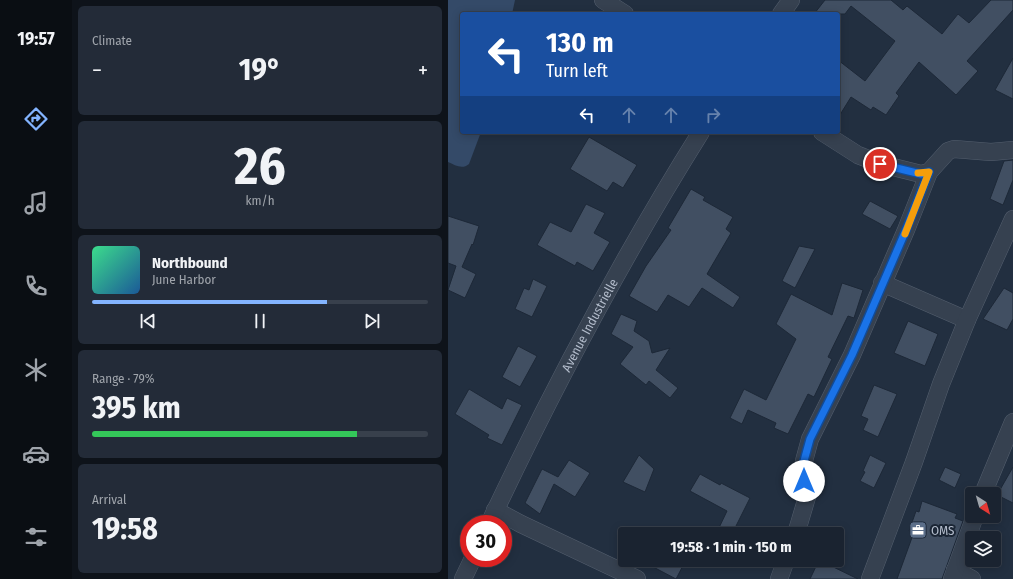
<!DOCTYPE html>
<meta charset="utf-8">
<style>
body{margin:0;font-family:"Fira Sans Condensed",sans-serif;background:#232b38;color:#f1f3f6;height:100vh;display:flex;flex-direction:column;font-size:15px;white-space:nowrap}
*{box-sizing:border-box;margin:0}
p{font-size:13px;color:#9fa4ab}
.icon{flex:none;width:22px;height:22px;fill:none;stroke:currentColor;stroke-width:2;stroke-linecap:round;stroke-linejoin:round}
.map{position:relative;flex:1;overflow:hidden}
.panel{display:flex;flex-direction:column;gap:6px;padding:6px;background:#0e131a;width:376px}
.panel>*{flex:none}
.guide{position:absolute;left:12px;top:12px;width:380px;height:122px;border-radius:4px;box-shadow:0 2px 10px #0003,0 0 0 1px #38404c;background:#1a4fa0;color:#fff;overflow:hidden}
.needle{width:26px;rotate:143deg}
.buttons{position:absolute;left:517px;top:487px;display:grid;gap:8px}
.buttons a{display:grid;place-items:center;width:36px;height:36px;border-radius:4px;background:#1a2330;box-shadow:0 2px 10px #0003,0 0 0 1px #38404c;font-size:20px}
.speed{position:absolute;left:12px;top:515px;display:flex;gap:8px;font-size:20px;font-weight:700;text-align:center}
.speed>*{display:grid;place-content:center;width:52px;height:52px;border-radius:50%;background:#1a2330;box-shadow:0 2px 10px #0003,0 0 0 1px #38404c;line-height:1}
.speed .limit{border:6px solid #d22;background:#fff;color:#111}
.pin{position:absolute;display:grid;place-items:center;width:34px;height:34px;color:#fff;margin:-17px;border:2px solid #fff;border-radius:50%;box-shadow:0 1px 4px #0007}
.me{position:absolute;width:44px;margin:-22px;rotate:0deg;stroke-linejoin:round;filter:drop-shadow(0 0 3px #0008)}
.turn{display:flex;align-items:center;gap:14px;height:84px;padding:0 20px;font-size:18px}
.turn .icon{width:52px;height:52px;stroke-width:2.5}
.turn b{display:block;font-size:28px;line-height:34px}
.lanes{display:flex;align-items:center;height:38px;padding:0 20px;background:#0003;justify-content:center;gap:20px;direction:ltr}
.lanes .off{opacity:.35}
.big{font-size:30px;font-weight:700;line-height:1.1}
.panel .card{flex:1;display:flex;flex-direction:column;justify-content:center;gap:6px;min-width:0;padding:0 14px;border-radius:6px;background:#232b38}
.panel .dial{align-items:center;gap:0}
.dial b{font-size:52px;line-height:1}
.song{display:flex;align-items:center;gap:12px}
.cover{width:48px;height:48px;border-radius:6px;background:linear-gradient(135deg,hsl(150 70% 55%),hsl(210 70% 35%))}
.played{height:4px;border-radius:2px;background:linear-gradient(90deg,#83b4ff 70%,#38404c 70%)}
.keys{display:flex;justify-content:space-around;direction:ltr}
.heat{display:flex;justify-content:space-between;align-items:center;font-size:22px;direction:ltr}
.charge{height:6px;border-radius:3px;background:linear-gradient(90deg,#34c759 79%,#38404c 0)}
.trip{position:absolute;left:170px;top:527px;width:226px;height:40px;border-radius:4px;background:#1a2330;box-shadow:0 2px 10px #0003,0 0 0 1px #38404c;font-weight:700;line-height:40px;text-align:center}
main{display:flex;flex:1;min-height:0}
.dock{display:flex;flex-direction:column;width:72px;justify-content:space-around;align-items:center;background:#0a0e13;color:#9fa4ab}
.dock .icon{width:28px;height:28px}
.dock .current{color:#83b4ff}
.dock b{font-size:18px;color:#f1f3f6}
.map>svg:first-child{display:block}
</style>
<main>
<nav class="dock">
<b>19:57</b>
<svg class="icon current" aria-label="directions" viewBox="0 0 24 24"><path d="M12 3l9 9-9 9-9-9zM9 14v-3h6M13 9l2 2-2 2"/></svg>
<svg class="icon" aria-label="music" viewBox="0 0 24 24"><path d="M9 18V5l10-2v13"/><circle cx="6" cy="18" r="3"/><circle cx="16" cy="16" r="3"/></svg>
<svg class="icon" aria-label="phone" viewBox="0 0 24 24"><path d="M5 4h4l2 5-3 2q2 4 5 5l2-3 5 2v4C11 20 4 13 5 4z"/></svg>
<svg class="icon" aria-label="climate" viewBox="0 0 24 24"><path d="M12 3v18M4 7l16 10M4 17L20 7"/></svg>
<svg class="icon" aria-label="car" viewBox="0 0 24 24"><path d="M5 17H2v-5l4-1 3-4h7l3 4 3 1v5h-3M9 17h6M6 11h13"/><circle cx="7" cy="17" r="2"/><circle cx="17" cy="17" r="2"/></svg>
<svg class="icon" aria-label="filters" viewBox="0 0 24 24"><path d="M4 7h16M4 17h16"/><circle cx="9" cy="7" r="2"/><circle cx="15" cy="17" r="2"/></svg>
</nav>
<section class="panel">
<div class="card"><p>Climate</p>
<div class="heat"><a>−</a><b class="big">19°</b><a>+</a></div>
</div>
<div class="card dial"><b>26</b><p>km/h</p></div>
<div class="card">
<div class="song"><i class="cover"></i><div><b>Northbound</b><p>June Harbor</p></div></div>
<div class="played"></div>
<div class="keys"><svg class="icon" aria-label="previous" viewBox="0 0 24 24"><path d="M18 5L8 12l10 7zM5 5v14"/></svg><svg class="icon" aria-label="pause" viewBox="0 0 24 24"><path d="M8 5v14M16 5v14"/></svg><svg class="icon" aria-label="next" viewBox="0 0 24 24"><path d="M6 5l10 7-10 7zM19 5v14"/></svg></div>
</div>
<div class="card"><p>Range · 79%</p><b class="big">395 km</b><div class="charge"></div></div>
<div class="card"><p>Arrival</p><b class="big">19:58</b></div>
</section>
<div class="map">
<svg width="565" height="579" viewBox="0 0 565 579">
<rect width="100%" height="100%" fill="#222f40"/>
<path fill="#344a68" d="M0 0H67L64 14H14V132H33L21 164C14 170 7 165 0 162Z"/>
<path fill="#414f62" stroke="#1d2837" d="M377 0H443L455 10 459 6 494 34 510 14 521 23 543 0H565V10L519 61 530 71 508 95 471 62 448 93 451 96 438 115 425 107 423 110 403 97 390 118V60L417 81 447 41 403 6 397 14H366Z
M565 58V99L547 90Z
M141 137 189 165 175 188 165 182 159 191 122 169Z
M565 160V180L555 205 542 199 556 161Z
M243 189 257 197 255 200 285 217 278 229 283 233 259 274 292 297 285 308 254 288 241 307 220 295 209 312 181 296 198 266 223 230 220 228Z
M422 201 450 216 442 229 414 214Z
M138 204 157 213 146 233 162 242 145 271 129 262 127 266 89 245 102 222 123 232Z
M0 216 31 226 25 245 24 244 14 267 28 274 17 298 0 290 8 266 0 263Z
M351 246 367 249 347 288 334 281Z
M85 279 99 286 84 317 67 309 76 288 81 290Z
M394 283 415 290 406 318 400 316 380 357 384 359 366 397 360 394 340 434 326 428 328 423 300 410 294 424 282 418 296 389 318 400 348 339 328 324 343 294 384 315Z
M556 288 565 293V319L559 330 535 319Z
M173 314 189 321 186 331 201 341 204 353 222 348 208 370 230 388 222 398 201 381 198 385 172 364 185 347 163 334Z
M460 321 490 334 477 366 446 353Z
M70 346 89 356 72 387 54 377Z
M426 385 449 394 430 437 415 430 420 419 413 416Z
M21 389 54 409 59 398 74 405 54 445 39 438 41 435 7 414Z
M191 455 206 469 197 492 175 482Z
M422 455 438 463 426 488 412 481 417 472 415 471Z
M121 460 142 473 127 497 106 484 92 514 77 503 94 469 110 477Z
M497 467 513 474 507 488 491 480Z
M565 467V503L549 495Z
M252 474 272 485 273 483 302 498 284 534H268L279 511 242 491Z
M474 501 509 514 507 518 515 521 494 579H449L466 532 461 531 468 511 471 512Z
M192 560H238L228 579Z
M371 560 410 579H362Z"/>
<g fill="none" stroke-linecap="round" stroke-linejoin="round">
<defs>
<g id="minor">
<path d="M155 0 177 14"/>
<path d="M333 14 343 0"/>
<path d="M374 132 410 155 433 164 473 174 481 172 500 151 506 149 543 152 565 150"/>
<path d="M434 283 519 320"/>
<path d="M535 494 565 422"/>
<path d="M47 510 73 524 189 579"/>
<path id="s1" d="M41 524C104 390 174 258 253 132"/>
<path d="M348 534 359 497 357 481 356 461 362 439 404 355 458 230 481 172"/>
<path d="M507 570 524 579"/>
<path d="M15 579 25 558"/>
<path d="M331 579 338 560"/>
<path d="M422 579 466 462 493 384 519 320 565 219"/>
<path d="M504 579 527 516"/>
</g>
</defs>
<use href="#minor" stroke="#545f6e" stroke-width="18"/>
<use href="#minor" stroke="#364150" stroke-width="17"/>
</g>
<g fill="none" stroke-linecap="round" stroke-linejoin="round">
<defs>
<path id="route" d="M356 481V461L362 439 404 355 458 230 481 172 473 174 432 164"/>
</defs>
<use href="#route" stroke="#114b97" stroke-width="10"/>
<use href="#route" stroke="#1a73e8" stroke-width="7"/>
<path stroke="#f59e0b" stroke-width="7" d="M457 234 481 172 470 173"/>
</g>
<defs>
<symbol id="office-square" viewBox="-11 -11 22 22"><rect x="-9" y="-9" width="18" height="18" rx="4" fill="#5c6f8a" stroke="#1b2635"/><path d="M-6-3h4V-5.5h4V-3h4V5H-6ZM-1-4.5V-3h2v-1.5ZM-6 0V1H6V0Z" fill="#fff"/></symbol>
</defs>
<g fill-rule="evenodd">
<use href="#office-square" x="460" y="520" width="20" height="20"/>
</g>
<g text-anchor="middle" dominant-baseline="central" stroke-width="4" stroke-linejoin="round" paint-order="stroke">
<g font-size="13" fill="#b3bccb" stroke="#1b2635">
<text stroke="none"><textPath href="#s1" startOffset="223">Avenue Industrielle</textPath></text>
</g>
<g font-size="13" fill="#b3bccb" stroke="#1b2635" text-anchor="start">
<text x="483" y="530">OMS</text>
</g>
</g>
</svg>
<div class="buttons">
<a><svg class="needle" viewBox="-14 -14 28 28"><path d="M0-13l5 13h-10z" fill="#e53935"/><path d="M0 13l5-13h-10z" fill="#9fa4ab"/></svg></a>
<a><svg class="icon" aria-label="layers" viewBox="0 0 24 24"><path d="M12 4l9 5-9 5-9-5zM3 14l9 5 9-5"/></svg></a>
</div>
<div class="speed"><div class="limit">30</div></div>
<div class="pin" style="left:432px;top:164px;background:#d93025"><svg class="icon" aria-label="arrive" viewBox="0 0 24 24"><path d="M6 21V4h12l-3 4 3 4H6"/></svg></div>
<svg class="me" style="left:356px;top:481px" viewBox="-20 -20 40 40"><circle r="19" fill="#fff"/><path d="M0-13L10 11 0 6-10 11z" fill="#1a73e8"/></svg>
<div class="trip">19:58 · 1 min · 150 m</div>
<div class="guide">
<div class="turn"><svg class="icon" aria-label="left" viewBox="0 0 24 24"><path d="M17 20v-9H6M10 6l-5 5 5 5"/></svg><div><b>130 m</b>Turn left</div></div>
<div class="lanes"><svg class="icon" aria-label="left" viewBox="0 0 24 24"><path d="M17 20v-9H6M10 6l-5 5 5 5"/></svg><svg class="icon off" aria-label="ahead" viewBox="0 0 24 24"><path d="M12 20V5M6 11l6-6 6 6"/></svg><svg class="icon off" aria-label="ahead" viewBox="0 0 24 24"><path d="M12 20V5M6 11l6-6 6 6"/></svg><svg class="icon off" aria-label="right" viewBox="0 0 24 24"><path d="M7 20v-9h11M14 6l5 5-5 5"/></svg></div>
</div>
</div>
</main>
